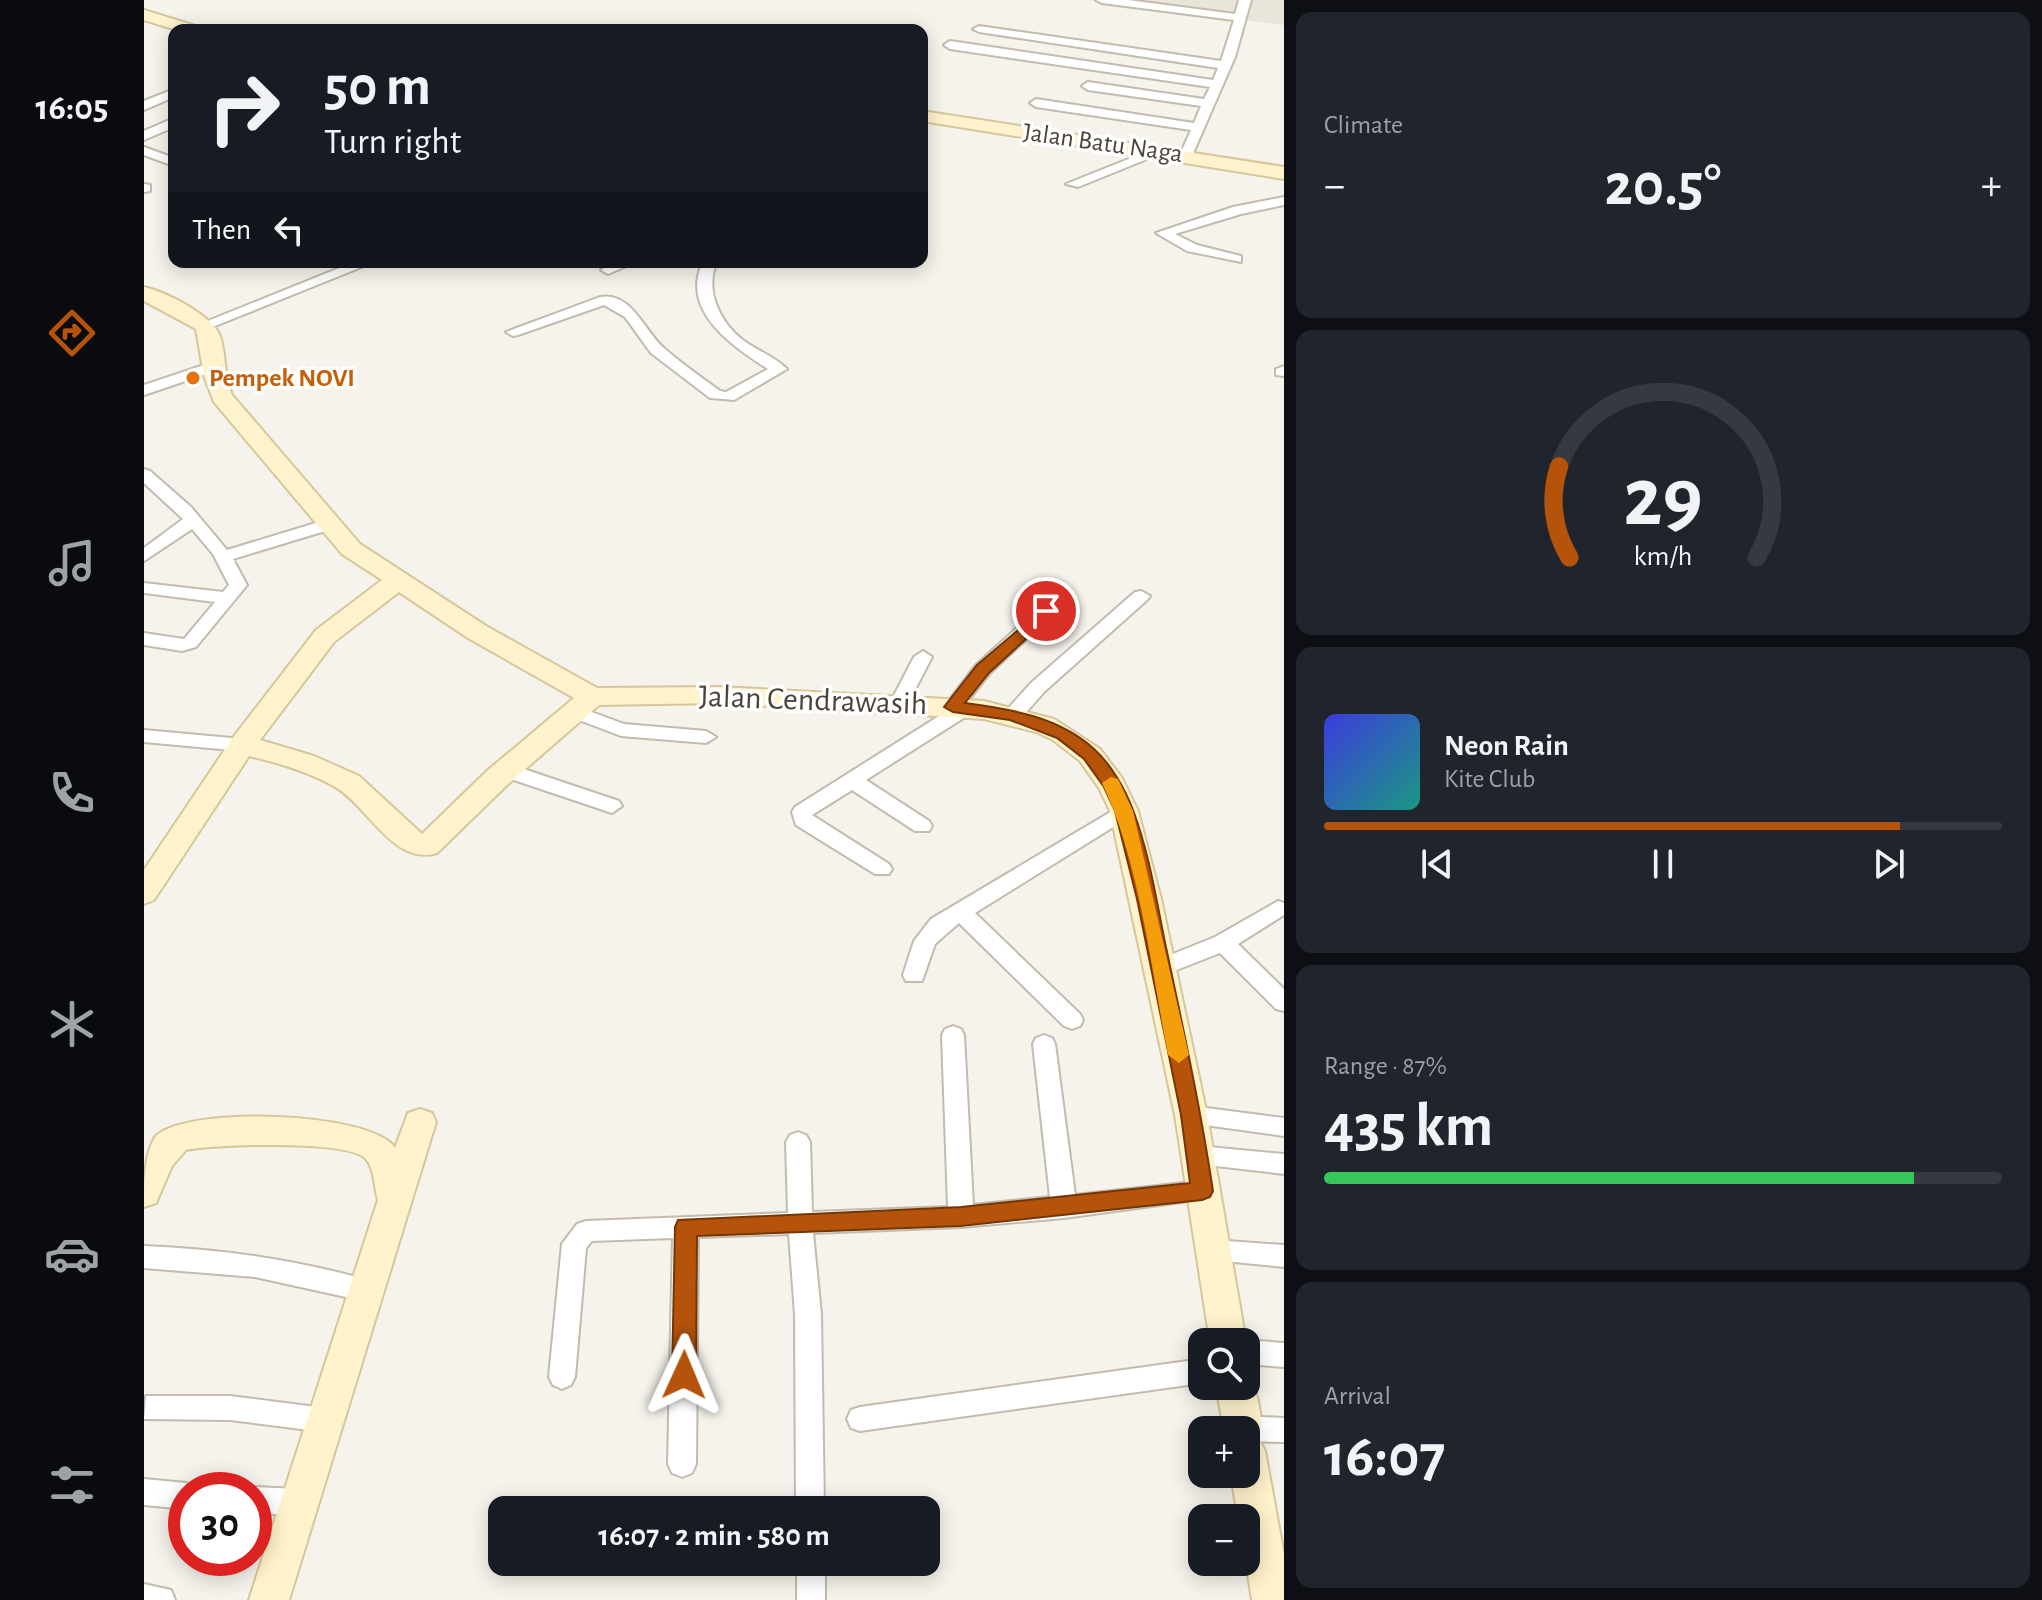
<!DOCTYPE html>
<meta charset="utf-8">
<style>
body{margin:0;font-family:"Alegreya Sans",sans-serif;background:#20242c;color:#f1f3f6;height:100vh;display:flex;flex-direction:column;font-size:30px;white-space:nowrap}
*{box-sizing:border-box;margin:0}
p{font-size:26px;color:#9ea1a6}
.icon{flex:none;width:44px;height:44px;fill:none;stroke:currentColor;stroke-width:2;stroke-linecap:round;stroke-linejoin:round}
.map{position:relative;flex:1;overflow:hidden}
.drawer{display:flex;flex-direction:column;gap:12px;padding:12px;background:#0d0f14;width:758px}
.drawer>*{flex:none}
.banner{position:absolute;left:24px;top:24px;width:760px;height:244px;border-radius:16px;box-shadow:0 4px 20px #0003;background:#171b24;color:#f1f3f6;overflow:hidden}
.tools{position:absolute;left:1044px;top:1328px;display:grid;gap:16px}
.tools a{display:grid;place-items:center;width:72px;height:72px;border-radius:16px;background:#171b24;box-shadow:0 4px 20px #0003;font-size:40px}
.speed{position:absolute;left:24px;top:1472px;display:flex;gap:16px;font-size:40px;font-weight:700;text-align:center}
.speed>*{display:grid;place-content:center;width:104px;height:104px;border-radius:50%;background:#171b24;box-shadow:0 4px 20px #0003;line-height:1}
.speed .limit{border:12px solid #d22;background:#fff;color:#111}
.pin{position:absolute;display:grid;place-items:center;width:68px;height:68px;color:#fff;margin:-34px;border:4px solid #fff;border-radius:50%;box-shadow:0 2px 8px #0007}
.me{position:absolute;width:88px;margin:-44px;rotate:1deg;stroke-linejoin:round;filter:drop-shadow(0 0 6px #0008)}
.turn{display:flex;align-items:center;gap:28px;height:168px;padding:0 24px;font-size:36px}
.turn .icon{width:104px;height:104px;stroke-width:2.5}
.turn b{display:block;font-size:56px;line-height:68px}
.then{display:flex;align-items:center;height:76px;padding:0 24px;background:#0003;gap:16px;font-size:30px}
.big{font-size:60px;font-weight:600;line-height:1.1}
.drawer .card{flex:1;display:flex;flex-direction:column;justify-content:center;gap:12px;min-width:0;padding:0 28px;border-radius:16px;background:#20242c}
.drawer .dial{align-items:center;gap:0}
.dial svg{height:208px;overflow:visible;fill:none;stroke:#363941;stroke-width:7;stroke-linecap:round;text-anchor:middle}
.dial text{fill:#f1f3f6;stroke:none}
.song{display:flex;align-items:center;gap:24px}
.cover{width:96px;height:96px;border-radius:12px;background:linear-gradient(135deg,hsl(240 70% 55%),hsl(170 70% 35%))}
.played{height:8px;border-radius:4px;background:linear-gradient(90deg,#b45309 85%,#363941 85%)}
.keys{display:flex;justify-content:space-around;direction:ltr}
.heat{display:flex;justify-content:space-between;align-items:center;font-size:44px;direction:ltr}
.charge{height:12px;border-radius:6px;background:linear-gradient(90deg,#34c759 87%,#363941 0)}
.trip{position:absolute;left:344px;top:1496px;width:452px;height:80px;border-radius:16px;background:#171b24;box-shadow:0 4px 20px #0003;font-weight:600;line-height:80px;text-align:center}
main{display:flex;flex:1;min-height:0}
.tab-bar{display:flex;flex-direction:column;width:144px;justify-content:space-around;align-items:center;background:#090b0e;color:#9ea1a6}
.tab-bar .icon{width:56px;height:56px}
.tab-bar .active{color:#b45309}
.tab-bar b{font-size:36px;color:#f1f3f6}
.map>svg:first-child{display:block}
</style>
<main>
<nav class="tab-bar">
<b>16:05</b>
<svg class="icon active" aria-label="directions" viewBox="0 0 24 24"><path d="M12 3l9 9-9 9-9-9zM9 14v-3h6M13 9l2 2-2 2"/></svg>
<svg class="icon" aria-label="music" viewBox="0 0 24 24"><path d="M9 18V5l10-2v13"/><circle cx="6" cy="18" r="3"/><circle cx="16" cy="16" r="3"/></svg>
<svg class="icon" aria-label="phone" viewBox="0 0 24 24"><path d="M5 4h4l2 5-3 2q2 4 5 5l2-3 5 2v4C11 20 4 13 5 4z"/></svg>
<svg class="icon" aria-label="climate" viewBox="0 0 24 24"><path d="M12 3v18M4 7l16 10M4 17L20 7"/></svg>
<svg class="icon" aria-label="car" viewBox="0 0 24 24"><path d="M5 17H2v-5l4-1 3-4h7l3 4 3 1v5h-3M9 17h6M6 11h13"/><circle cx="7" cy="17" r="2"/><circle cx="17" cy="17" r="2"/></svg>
<svg class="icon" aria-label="filters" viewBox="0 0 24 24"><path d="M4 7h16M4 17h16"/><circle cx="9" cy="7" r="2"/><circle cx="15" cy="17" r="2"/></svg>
</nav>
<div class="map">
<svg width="1140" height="1600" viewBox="0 0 1140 1600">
<rect width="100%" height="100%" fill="#f6f3ec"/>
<path fill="#eae5da" d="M943 0H1140V25Z"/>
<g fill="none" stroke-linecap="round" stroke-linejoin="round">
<defs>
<path id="street" d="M952 0H984L1091 14 1095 0H1107L1091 57 1047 158 1036 155 1047 130 892 107 886 103 892 99 1050 123 1057 106 944 90 938 86 944 82 1060 99 1066 87 806 49 800 45 806 41 1069 80 1074 68 835 32 829 29 835 26 1077 61 1090 20 958 3Z
M30 89V97L0 110V101Z
M30 118V127L0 140V131Z
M0 147 30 158V166L0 155Z
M1012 148 1023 151 934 187 922 184Z
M0 184 6 185V191L0 192Z
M1140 197V205L1097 214 1031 234 1053 245 1097 256V262L1043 251 1012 233 1089 207Z
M210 262H230L66 328 61 329 54 325Z
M472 262H492L464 274 457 270Z
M559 262H573C560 290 576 323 600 341 614 351 631 357 643 369L590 400 566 398 507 353 481 317 460 305 374 335 369 336 362 332 456 297C488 291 501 333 521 349 538 364 557 377 576 391L582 392 624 369C590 347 535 311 559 262Z
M66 363 71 365V371L0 395V385Z
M1140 366V376L1132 375V369Z
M0 469 6 471 47 507 83 550 185 519 193 524 191 528 89 559 103 585 52 647 38 651 0 645V633L40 639 71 602 0 593V583L79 592 85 585 69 554 48 529 0 561V548L39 519 0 483Z
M997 591 1006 596 1003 600 901 691 876 719H862L859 715 862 711 887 683 991 592Z
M902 606 908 607 911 611 908 615 846 673 823 702 831 708 829 712 722 780 785 821 788 826 785 831H771L708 790 668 815 745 864 748 869 745 874H731L652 825 648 812 651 807 803 711 800 707 832 665 896 607Z
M779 651 788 657 764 703 762 707H748L746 703 770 657Z
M429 705 480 724 562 731 572 737 562 743 477 736 422 715 419 711 422 707Z
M0 730 98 739 108 745 98 751 0 742Z
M362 763 475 801 478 806 468 813 355 775 352 770Z
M980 804 990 811 987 816 831 913 936 1014 939 1020 936 1026 928 1029 920 1026 815 923 791 944 778 981H762L759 975 770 941 787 919Z
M1134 901 1140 903V915L1094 944 1140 989V1011L1132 1009 1076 953 1017 976 1009 974 1006 968 1009 962 1071 937Z
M809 1026 817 1029 820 1035 829 1205 906 1197 889 1044 892 1038 900 1035 908 1038 911 1044 931 1195 1058 1181 1067 1184 1070 1191 1067 1198 920 1218 817 1227 669 1233 677 1314 680 1510H652L651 1314 645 1234 554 1237 552 1464 548 1473 538 1477 528 1473 524 1464 529 1238 448 1241 442 1248 431 1377 427 1385 418 1389 409 1385 405 1377 418 1244 433 1224 442 1221 644 1213 642 1142 646 1135 654 1132 662 1135 666 1142 668 1212 804 1207 798 1035 801 1029Z
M1047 1106 1140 1118V1136L1039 1122 1035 1115 1039 1108Z
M1054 1146 1140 1154V1174L1046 1163 1042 1156 1046 1149Z
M1069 1240 1140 1245V1267L1060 1259 1057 1251 1060 1243Z
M0 1246C75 1249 147 1259 220 1279L229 1282 233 1290 229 1298 220 1301 111 1277 0 1268Z
M1102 1340 1140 1343V1367L1102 1364V1342H1098Z
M1058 1359V1383L716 1431 707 1428 703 1419 707 1410 716 1407Z
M86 1396 180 1408 189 1411 193 1420 189 1429 180 1432 86 1420 0 1419 2 1396Z
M1098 1416 1140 1418V1442L1102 1441V1430H1085L1088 1419Z
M0 1479 42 1483 53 1490H42V1509L0 1505Z
M110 1487 155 1489 165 1493 169 1502 165 1511 155 1515 110 1513V1490H102Z
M653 1562H681V1600H653Z
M0 1584 27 1590 31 1600H0Z"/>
<path id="secondary" d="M0 10 55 27 57 30H32L0 20Z
M778 111 1140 167V179L778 121Z
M0 287C22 292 71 316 77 339 82 358 80 376 88 395L216 544 342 626 453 688 576 687 840 701 910 719 956 749 978 778 994 811 1017 899 1063 1115 1102 1342H1066L1031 1115 966 811 955 788 936 761 909 740 892 732 840 719 576 703 455 705 363 785 293 853C250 866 225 808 193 788 166 772 135 763 105 756L10 900 0 904V870L88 739 172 630 238 580 198 554 70 402 60 376 52 329 0 301ZM255 592 324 638 430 698 343 771 278 834 215 776 170 756 116 740 190 642Z
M276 1109 288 1113 292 1122 145 1600H105L234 1200C230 1188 231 1168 221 1158 203 1140 69 1144 42 1150L28 1166 12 1203 0 1207C0 1183 0 1156 11 1137 40 1105 229 1112 251 1148L264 1113Z
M1102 1373C1113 1387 1121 1422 1114 1438L1121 1451 1140 1555V1600H1108L1102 1562V1518H1094L1087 1474H1102V1430H1080L1072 1386H1102Z"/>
</defs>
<use href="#street" stroke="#c2bbae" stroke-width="4"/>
<use href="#secondary" stroke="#d6c79b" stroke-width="4"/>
<use href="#street" fill="#fff" fill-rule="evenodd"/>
<use href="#secondary" fill="#fff3cd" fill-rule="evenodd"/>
</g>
<path fill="#b45309" stroke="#753606" stroke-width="2" d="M902 606 908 608V615L845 673 821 703C867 709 915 717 950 749 967 764 981 789 989 810 1006 855 1013 905 1023 952 1040 1032 1057 1111 1069 1191L1066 1197 1058 1200 817 1226 553 1236 552 1375 548 1383 540 1386 531 1383 528 1375 531 1227 534 1220 817 1207 1046 1183 1037 1115 993 899 971 811 960 787 940 759 913 738 866 720 809 712 800 707 833 665Z"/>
<path fill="#f59e0b" d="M967 777 974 779 989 811 1045 1055 1035 1063 1024 1055C1007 968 996 863 958 783Z"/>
<circle fill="#e8710a" stroke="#fff" stroke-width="3" cx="49" cy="378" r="8"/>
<g text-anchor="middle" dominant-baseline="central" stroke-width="7" stroke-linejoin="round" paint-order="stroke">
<g font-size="26" fill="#4b4439" stroke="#fff">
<text transform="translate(959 143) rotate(8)">Jalan Batu Naga</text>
</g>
<g font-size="26" font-weight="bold" fill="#c56008" stroke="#fff" text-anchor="start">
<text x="65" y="378">Pempek NOVI</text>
</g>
<g font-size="32" fill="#4b4439" stroke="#fff">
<text transform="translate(669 700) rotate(2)">Jalan Cendrawasih</text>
</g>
</g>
</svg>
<div class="tools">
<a><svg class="icon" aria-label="search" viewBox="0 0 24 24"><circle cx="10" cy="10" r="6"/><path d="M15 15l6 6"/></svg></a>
<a>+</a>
<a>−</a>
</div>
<div class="speed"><div class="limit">30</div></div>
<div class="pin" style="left:902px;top:611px;background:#d93025"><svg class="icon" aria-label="arrive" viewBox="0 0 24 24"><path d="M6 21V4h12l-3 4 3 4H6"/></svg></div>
<svg class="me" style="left:540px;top:1375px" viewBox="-20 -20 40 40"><path d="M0-17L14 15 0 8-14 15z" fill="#b45309" stroke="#fff" stroke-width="4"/></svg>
<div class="trip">16:07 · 2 min · 580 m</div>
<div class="banner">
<div class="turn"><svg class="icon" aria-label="right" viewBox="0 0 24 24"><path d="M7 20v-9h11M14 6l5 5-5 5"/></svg><div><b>50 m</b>Turn right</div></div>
<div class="then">Then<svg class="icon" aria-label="left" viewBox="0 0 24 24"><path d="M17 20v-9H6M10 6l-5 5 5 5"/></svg></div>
</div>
</div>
<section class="drawer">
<div class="card"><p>Climate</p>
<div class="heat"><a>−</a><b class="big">20.5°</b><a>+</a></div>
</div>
<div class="card dial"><svg viewBox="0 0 100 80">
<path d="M14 69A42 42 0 1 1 86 69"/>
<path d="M14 69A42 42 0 0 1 10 34" stroke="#b45309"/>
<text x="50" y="56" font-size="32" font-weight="700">29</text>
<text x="50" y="72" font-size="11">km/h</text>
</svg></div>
<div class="card">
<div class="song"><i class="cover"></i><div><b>Neon Rain</b><p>Kite Club</p></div></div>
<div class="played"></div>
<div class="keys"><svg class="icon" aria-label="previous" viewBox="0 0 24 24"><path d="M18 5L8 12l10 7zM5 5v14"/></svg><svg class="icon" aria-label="pause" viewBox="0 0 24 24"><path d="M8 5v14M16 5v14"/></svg><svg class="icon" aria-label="next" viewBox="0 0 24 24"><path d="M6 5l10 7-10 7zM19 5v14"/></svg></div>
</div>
<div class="card"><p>Range · 87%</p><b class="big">435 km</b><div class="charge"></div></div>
<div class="card"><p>Arrival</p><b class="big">16:07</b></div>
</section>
</main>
